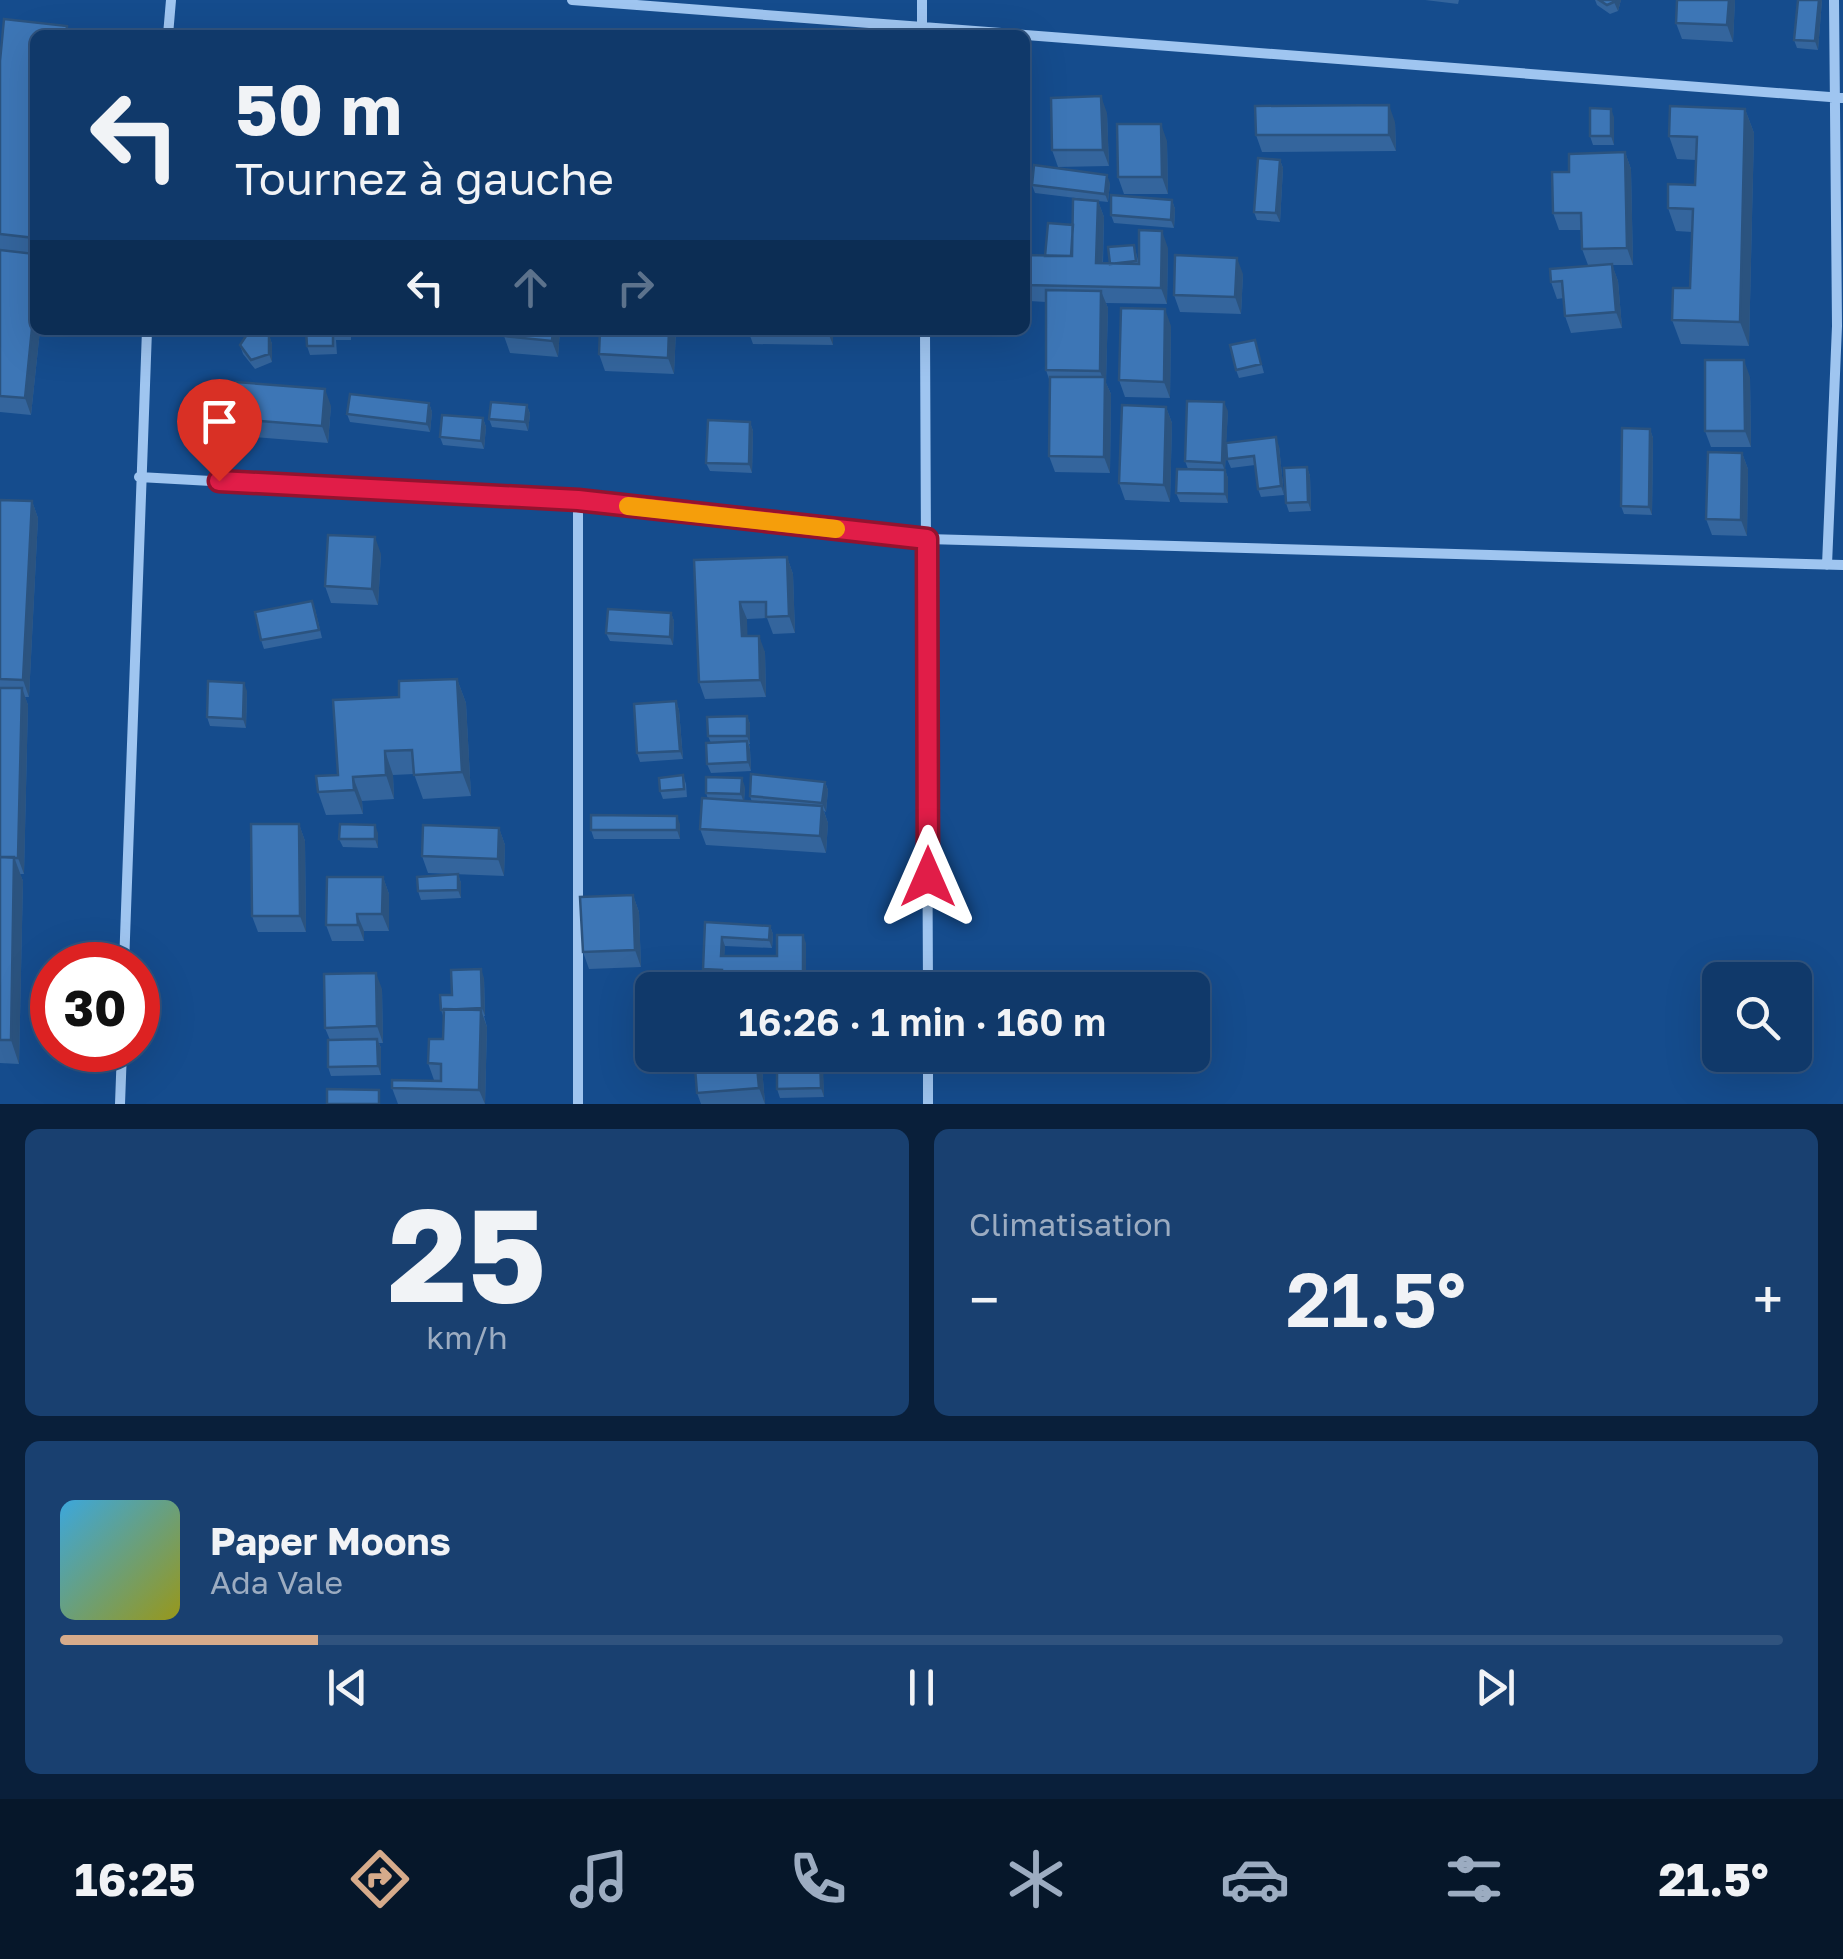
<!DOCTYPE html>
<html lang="fr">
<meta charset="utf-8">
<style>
body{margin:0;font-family:"Golos Text",sans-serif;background:#194070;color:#f1f3f6;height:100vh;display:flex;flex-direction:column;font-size:38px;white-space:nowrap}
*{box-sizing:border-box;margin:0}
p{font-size:32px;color:#9cacc1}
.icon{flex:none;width:55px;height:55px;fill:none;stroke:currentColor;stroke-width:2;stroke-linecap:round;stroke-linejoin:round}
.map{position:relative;height:1104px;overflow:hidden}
.side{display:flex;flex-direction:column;gap:25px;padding:25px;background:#091f3a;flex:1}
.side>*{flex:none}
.hud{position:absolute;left:30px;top:30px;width:1000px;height:305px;border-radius:15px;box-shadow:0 10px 40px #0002,0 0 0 2px #30537e;background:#10396a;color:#f1f3f6;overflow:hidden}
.tools{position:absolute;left:1702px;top:962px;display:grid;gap:20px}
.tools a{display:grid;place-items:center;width:110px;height:110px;border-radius:15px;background:#10396a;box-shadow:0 10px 40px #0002,0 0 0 2px #30537e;font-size:50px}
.speed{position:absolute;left:30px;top:942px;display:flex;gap:20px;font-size:50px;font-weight:700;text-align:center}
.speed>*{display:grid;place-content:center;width:130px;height:130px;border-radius:50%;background:#10396a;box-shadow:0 10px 40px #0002,0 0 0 2px #30537e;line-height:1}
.speed .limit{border:15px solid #d22;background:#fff;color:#111}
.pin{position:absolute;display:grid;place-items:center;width:85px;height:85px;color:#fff;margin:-102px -42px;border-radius:50% 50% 50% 0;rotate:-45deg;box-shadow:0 0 10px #0007}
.pin .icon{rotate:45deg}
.me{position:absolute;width:110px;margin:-55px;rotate:0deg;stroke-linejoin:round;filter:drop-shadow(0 0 8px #0008)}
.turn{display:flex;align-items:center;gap:35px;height:210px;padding:0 40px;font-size:45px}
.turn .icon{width:130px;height:130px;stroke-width:2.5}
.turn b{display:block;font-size:70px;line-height:85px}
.lanes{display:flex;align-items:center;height:95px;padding:0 40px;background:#0003;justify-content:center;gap:50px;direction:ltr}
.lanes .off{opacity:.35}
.big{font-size:75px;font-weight:600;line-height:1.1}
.side .widget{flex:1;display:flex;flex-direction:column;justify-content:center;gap:15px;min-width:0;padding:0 35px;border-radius:15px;background:#194070}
.side .dial{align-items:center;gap:0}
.dial b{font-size:130px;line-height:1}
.song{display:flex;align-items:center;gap:30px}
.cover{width:120px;height:120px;border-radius:15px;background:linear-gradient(135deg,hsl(200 70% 55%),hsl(60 70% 35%))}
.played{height:10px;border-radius:5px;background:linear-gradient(90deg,#d6ab8b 15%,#30537e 15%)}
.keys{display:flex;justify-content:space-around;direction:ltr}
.heat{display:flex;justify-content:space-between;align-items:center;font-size:55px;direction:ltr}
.side .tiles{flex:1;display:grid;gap:25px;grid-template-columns:1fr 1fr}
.widget:last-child{grid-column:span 2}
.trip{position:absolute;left:635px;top:972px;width:575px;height:100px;border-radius:15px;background:#10396a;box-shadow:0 10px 40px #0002,0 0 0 2px #30537e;font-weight:600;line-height:100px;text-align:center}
.tab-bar{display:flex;height:160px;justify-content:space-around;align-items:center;background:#06172a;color:#9cacc1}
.tab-bar .icon{width:70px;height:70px}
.tab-bar .on{color:#d6ab8b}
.tab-bar b{font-size:45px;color:#f1f3f6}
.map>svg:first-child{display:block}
</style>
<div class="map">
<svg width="1843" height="1104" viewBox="0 0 1843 1104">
<rect width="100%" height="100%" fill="#154c8d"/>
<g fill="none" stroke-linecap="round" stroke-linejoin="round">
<path stroke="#9fc5f0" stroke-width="10" d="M572 0 1843 98
M168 35 171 0
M922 35V0
M925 330 928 990
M139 477 578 501 927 539 1843 565
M578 501V1104
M1827 565 1837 326 1834 0
M124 965 147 330
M928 1055V1104
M120 1104 122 1050"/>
</g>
<path fill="#34659d" d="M1425 0H1459L1458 4Z
M1595 0H1621L1618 11 1610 14 1597 5Z
M1677 0H1735L1733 42 1682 39 1676 23Z
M1822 0 1818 50 1797 48 1794 40Z
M4 19 67 26 70 35H35V330H40L31 415 0 412V61Z
M1745 109 1754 133 1749 346 1681 344 1672 320 1690 288 1692 232 1676 231 1668 208 1695 185 1696 160 1677 159 1669 136Z
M1107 113 1109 166 1058 167 1052 150Z
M1614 117V145H1593L1590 136Z
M1395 122 1396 151 1262 152 1256 135Z
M1167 141 1168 194H1124L1118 177Z
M1625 152 1631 169 1633 265H1612L1618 281 1622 328 1571 333 1565 316 1564 298 1557 299 1551 282 1588 265 1582 249 1581 230H1559L1553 213 1569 172Z
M1280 160 1283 168 1280 222 1257 220 1254 212Z
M1110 183 1108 202 1098 201 1104 217 1103 263 1110 264 1134 245 1139 264 1168 248 1167 304 1106 303 1108 308 1106 383 1111 394 1110 473 1055 472 1049 456 1050 382 1046 370V302L1029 301 1025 290V255L1045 256 1073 225 1092 200 1035 193 1032 185Z
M1172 200 1175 209 1174 228 1114 223 1111 215Z
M1243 274 1241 314 1180 312 1174 295Z
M1171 326 1170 398 1125 397 1119 380Z
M306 330H351V340H336L337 354 310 355 307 346Z
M560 330 558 357 510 353 504 336Z
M676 330 674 374 605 371 599 354Z
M699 330H833V345L753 344 749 333H700Z
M269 335 272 344V362L255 369 243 354 240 345Z
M1255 340 1264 373 1239 378 1236 370Z
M1750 377 1751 447H1711L1705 431Z
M429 403 432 412 430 432 350 422 347 414Z
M527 405 530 414 528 431 492 427 489 419Z
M331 406 328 443 240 436 234 419Z
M1166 407 1172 423 1170 502 1125 500 1119 483Z
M1228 411 1226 443 1279 446 1284 495 1261 497 1258 489 1255 465 1231 468 1227 459 1226 445 1225 470 1228 478V503L1180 502 1176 493 1188 469 1185 461Z
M483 418 486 427 484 449 443 445 440 437Z
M750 422 753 431 752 473 710 471 706 463Z
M1650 429 1653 438 1652 515 1624 514 1621 506Z
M1742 453 1748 469 1747 536 1712 535 1706 519Z
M1307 467 1310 476 1311 511 1289 512 1286 503Z
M0 500 32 501 38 518 29 697H25L28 705 24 874H20L23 881 19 1064 0 1063Z
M381 554 378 605 331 603 325 586Z
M787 557 793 574 795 633 773 634 767 618 747 619V636L765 652 766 697 705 699 699 682 694 560Z
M315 609 322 638 264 649 261 640Z
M671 613 674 621 673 645 610 641 606 633Z
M457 679 466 703 471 796 423 799 414 774 393 775 394 799 362 801 363 814 326 815 318 792 338 775 399 697Z
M247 691 246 728 210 726 207 717Z
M676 701 679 710 683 759 640 762 637 753Z
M747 716 750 724V744H749L750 749 751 771 711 773 707 764 711 743 708 736Z
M683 775 686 784 687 797 663 799 660 791Z
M825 782 828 790 826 812 824 811 828 823 826 853 706 845 700 829 708 799 706 793 745 787 744 801 752 802 750 796Z
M299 824 305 841 306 932H258L252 916Z
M680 824V839H594L591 830Z
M499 828 505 845 504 876 428 873 422 856Z
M378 833V848L343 847 339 839Z
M458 874 461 883V898L421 900 418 891Z
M383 877 389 894V931H364V941H332L326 925Z
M633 895 639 912 641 967 589 969 583 952Z
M705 922 770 926 773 934 772 948 725 946 724 956H777L806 943V985H725L722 979 706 978 703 969Z
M484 978 485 1016H484L487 1027 485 1104H398L392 1088 441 1081 434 1080 428 1063 443 1039 444 1018 441 1010 452 995Z
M382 989 383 1043H379L381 1048V1075L331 1076 328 1067 330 1040 325 1028Z
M694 1055H761L765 1104H701L697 1093Z
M777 1055H822L824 1097 780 1098 777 1089Z"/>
<path fill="#2b537f" d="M1615 0H1621L1618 11 1614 2Z
M1729 0H1735L1733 42 1727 25Z
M1819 0H1822L1818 50 1815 41Z
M1101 96 1107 113 1109 166 1103 150Z
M1389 105 1395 122 1396 151 1389 135Z
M1611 109 1614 117V145L1611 136Z
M1745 109 1754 133 1749 346 1740 322Z
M1161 124 1167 141 1168 194 1162 177Z
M1625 152 1631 169 1633 265 1627 248Z
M1280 160 1283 168 1280 222 1276 213Z
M1107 175 1110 183 1108 202 1105 194Z
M1172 200 1175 209 1174 228 1171 220Z
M1098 201 1104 217 1102 280 1096 263Z
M1162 231 1168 248 1167 304 1161 288Z
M1237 258 1243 274 1241 314 1235 297Z
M1612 264 1618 281 1622 328 1616 312Z
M1101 291 1108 308 1106 383 1111 394 1110 473 1104 457V382L1100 371Z
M35 298V330H40L31 415 25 398Z
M1165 309 1171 326 1170 398 1164 382Z
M553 330H560L558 357 552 341Z
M669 330H676L674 374 668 358Z
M827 330H833V345Z
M269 335 272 344V362L269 354Z
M1744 360 1750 377 1751 447 1745 431Z
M325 389 331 406 328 443 322 426Z
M1224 402 1228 411 1225 471 1222 463Z
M429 403 432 412 430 432 427 424Z
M527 405 530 414 528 431 525 422Z
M1166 407 1172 423 1170 502 1164 485Z
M483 418 486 427 484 449 481 441Z
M750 422 753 431 752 473 749 464Z
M1650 429 1653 438 1652 515 1649 507Z
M1276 437 1279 446 1284 495 1281 486Z
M1742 453 1748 469 1747 536 1741 520Z
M1307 467 1310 476 1311 511 1308 502Z
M1225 470 1228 478V503L1225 494Z
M32 501 38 518 29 697 23 680Z
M375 537 381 554 378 605 372 589Z
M787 557 793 574 795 633 789 616Z
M740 602 747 619 748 652 742 636Z
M671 613 674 621 673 645 670 637Z
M759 636 765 652 766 697 760 680Z
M457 679 466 703 471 796 462 772Z
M244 683 247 691 246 728 243 719Z
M22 688 28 705 24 874 18 858Z
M676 701 679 710 683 759 680 751Z
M747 716 750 724V744L747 736Z
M747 741 750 749 751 771 748 762Z
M385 751 393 775 394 799 386 775Z
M353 777 362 801 363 814 354 790Z
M742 778 745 787 744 803 741 794Z
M825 782 828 790 826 812 822 803Z
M822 806 828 823 826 853 820 836Z
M677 816 680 824V839L677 830Z
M299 824 305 841 306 932 300 916Z
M375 825 378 833V848L375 839Z
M499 828 505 845 504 876 498 859Z
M14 857 23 881 19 1064 11 1040Z
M458 874 461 883V898L458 890Z
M383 877 389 894V931L382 914Z
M633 895 639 912 641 967 635 950Z
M357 914 364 931V941L358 925Z
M770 926 773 934 772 948 769 940Z
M803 935 806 943V985L803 976Z
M722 937 725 946 724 964 721 956Z
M481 969 484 978 485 1016 482 1008Z
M376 973 382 989 383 1043 377 1026Z
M481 1010 487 1027 485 1104 479 1090Z
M377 1039 381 1048V1075L378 1066Z
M756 1055H761L765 1104 759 1088Z
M820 1055H822L823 1059 824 1097 821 1088Z"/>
<path fill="#3d76b6" stroke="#2b537f" stroke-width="2.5" d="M1599 0H1615L1614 2 1607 5Z
M1677 0H1729L1727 25 1676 23Z
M1798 0H1819L1815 41 1794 40Z
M4 19 67 26 66 35H35V238L0 234V61Z
M1101 96 1103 150H1052L1051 98Z
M1389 105V135H1256L1255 106Z
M1670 106 1745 109 1740 322 1672 320 1673 288H1690L1693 209 1668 208V184L1695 185 1697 137 1669 136Z
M1590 108 1611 109V136H1590Z
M1117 124H1161L1162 177H1118Z
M1625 152 1627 248 1582 249 1581 213H1553L1552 172H1569V154Z
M1258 158 1280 160 1276 213 1254 212Z
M1034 165 1107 175 1105 194 1032 185Z
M1111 195 1172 200 1171 220 1111 215Z
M1073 199 1098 201 1096 263 1139 264V230L1162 231 1161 288 1025 285V255L1072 256Z
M1048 223 1073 225 1071 256H1045Z
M1134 245 1136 261 1110 264 1108 247Z
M0 250 35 254V298L25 398 0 396Z
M1175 255 1237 258 1235 297 1174 295Z
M1612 264 1616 312 1565 316 1562 281 1551 282 1550 269Z
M1046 290 1101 291 1100 371 1046 370Z
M1121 308 1165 309 1164 382 1119 380Z
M250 330 269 335V354L251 360 240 345Z
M306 330H348V331L333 332V346H307Z
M505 330H553L552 341 504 336Z
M600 330H669L668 358 599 354Z
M1255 340 1261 364 1236 370 1230 345Z
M1705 360H1744L1745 431H1705Z
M1050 377H1105L1104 457 1049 456Z
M236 382 325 389 322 426 234 419Z
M350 394 429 403 427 424 347 414Z
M1187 401 1224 402 1222 463 1185 461Z
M491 402 527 405 525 422 489 419Z
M1122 405 1166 407 1164 485 1119 483Z
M442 415 483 418 481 441 440 437Z
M708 420 750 422 749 464 706 463Z
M1622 428 1650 429 1649 507 1621 506Z
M1276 437 1281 486 1258 489 1254 456 1227 459 1226 443Z
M1708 452 1742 453 1741 520 1706 519Z
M1307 467 1308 502 1286 503 1284 468Z
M1177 469 1225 470V494L1176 493Z
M0 500 32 501 23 680 0 679Z
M328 535 375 537 372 589 325 586Z
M787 557 789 616 766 617V602H740L742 636H759L760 680 699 682 694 560Z
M312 601 319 630 261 640 255 612Z
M608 609 671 613 670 637 606 633Z
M457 679 462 772 414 775 412 750 385 751 386 775 353 777 354 790 318 792 316 776 338 775 333 700 399 697V681Z
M208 681 244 683 243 719 207 717Z
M0 688H22L18 858 0 857Z
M676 701 680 751 637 753 634 704Z
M747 716V736H708L707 717Z
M747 741 748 762 707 764 706 743Z
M751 774 825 782 822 803 750 796Z
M683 775 684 789 660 791 659 778Z
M706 777 742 778 741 794 706 793Z
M702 798 822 806 820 836 700 829Z
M591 815 677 816V830H591Z
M251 824H299L300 916H252Z
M340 824 375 825V839H339Z
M423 825 499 828 498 859 422 856Z
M0 857H14L11 1040H0Z
M458 874V890L418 891 417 877Z
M327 877H383L382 914H357L358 925H326Z
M633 895 635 950 583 952 580 897Z
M705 922 770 926 769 940 722 937 721 956H777V935H803V976L722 977V970L703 969Z
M481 969 482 1008 441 1010 440 995H452L451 970Z
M376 973 377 1026 325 1028 324 974Z
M723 987H797V990H723Z
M444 1009 481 1010 479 1090 392 1088V1080L441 1081V1064L428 1063 429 1039H443Z
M377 1039 378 1066 328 1067V1040Z
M694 1055H756L759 1088 697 1093Z
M777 1055H820L821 1088 777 1089Z
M327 1089 379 1090V1104H327Z"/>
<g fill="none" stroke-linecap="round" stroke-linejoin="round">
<defs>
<path id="route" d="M219 481 578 500 927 539 928 877"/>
</defs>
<use href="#route" stroke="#92132f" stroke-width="25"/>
<use href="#route" stroke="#e11d48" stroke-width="18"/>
<path stroke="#f59e0b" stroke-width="18" d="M628 506 836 529"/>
</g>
</svg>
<div class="tools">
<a><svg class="icon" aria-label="search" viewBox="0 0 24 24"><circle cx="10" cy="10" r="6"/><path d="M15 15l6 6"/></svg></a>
</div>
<div class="speed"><div class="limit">30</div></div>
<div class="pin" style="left:219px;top:481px;background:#d93025"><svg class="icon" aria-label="arrive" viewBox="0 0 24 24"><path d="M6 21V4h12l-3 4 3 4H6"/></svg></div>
<svg class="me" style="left:928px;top:877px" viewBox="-20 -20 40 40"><path d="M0-17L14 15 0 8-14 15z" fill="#e11d48" stroke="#fff" stroke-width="4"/></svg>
<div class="trip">16:26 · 1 min · 160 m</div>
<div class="hud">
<div class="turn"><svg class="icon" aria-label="left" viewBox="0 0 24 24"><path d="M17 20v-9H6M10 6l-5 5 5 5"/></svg><div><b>50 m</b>Tournez à gauche</div></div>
<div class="lanes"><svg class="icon" aria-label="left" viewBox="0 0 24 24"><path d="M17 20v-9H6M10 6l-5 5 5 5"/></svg><svg class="icon off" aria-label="ahead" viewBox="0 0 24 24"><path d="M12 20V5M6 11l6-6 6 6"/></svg><svg class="icon off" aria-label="right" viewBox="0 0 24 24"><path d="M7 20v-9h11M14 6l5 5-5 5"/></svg></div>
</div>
</div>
<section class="side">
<div class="tiles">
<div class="widget dial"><b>25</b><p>km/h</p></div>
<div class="widget"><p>Climatisation</p>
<div class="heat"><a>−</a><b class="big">21.5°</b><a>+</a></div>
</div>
<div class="widget">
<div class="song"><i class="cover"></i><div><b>Paper Moons</b><p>Ada Vale</p></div></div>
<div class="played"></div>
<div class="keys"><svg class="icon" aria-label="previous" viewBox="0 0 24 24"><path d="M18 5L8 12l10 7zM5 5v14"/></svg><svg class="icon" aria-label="pause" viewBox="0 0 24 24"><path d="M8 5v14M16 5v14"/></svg><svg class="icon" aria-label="next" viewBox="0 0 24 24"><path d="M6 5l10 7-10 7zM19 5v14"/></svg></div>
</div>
</div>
</section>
<nav class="tab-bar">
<b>16:25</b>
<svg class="icon on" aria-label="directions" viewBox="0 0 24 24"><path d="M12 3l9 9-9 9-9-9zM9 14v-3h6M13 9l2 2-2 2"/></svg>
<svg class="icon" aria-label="music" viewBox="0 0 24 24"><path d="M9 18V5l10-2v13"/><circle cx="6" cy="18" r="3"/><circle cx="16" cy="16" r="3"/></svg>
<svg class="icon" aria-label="phone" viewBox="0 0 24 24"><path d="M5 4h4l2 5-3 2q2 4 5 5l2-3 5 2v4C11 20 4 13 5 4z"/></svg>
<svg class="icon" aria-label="climate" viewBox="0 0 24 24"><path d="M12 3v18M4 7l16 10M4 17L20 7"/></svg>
<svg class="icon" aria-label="car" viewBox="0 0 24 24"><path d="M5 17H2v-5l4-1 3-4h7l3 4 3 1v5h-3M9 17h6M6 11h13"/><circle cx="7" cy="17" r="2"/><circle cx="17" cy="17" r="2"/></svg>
<svg class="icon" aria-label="filters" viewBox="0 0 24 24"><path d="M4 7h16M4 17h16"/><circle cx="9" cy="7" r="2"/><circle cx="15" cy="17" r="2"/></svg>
<b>21.5°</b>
</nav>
